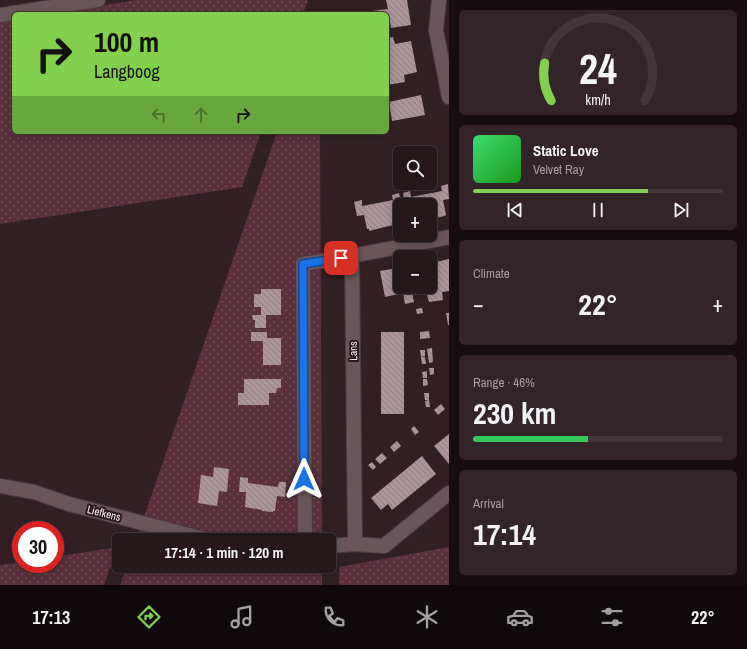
<!DOCTYPE html>
<meta charset="utf-8">
<style>
body{margin:0;font-family:"Archivo Narrow",sans-serif;background:#322428;color:#f1f3f6;height:100vh;display:flex;flex-direction:column;font-size:15px;white-space:nowrap}
*{box-sizing:border-box;margin:0}
p{font-size:13px;color:#a49fa3}
.icon{flex:none;width:22px;height:22px;fill:none;stroke:currentColor;stroke-width:2;stroke-linecap:round;stroke-linejoin:round}
.map{position:relative;flex:1;overflow:hidden}
.panel{display:flex;flex-direction:column;gap:10px;padding:10px;background:#150d0f;width:298px}
.panel>*{flex:none}
.top-card{position:absolute;left:12px;top:12px;width:377px;height:122px;border-radius:6px;box-shadow:0 2px 10px #0003,0 0 0 1px #42363a;background:#83d04e;color:#111;overflow:hidden}
.buttons{position:absolute;left:393px;top:146px;display:grid;gap:8px}
.buttons a{display:grid;place-items:center;width:44px;height:44px;border-radius:6px;background:#26171b;box-shadow:0 2px 10px #0003,0 0 0 1px #42363a;font-size:20px}
.speed{position:absolute;left:12px;top:521px;display:flex;gap:8px;font-size:20px;font-weight:700;text-align:center}
.speed>*{display:grid;place-content:center;width:52px;height:52px;border-radius:50%;background:#26171b;box-shadow:0 2px 10px #0003,0 0 0 1px #42363a;line-height:1}
.speed .limit{border:6px solid #d22;background:#fff;color:#111}
.pin{position:absolute;display:grid;place-items:center;width:34px;height:34px;color:#fff;margin:-17px;border-radius:8px;box-shadow:0 2px 6px #0006}
.me{position:absolute;width:44px;margin:-22px;rotate:0deg;stroke-linejoin:round;filter:drop-shadow(0 0 3px #0008)}
.turn{display:flex;align-items:center;gap:14px;height:84px;padding:0 16px;font-size:18px}
.turn .icon{width:52px;height:52px;stroke-width:2.5}
.turn b{display:block;font-size:28px;line-height:34px}
.lanes{display:flex;align-items:center;height:38px;padding:0 16px;background:#0003;justify-content:center;gap:20px;direction:ltr}
.lanes .off{opacity:.35}
.big{font-size:30px;font-weight:800;line-height:1.1}
.panel .card{flex:1;display:flex;flex-direction:column;justify-content:center;gap:6px;min-width:0;padding:0 14px;border-radius:6px;background:#322428}
.panel .dial{align-items:center;gap:0}
.dial svg{height:104px;overflow:visible;fill:none;stroke:#42363a;stroke-width:7;stroke-linecap:round;text-anchor:middle}
.dial text{fill:#f1f3f6;stroke:none}
.song{display:flex;align-items:center;gap:12px}
.cover{width:48px;height:48px;border-radius:6px;background:linear-gradient(135deg,hsl(140 70% 55%),hsl(120 70% 35%))}
.played{height:4px;border-radius:2px;background:linear-gradient(90deg,#83d04e 70%,#42363a 70%)}
.keys{display:flex;justify-content:space-around;direction:ltr}
.heat{display:flex;justify-content:space-between;align-items:center;font-size:22px;direction:ltr}
.charge{height:6px;border-radius:3px;background:linear-gradient(90deg,#34c759 46%,#42363a 0)}
.trip{position:absolute;left:112px;top:533px;width:224px;height:40px;border-radius:6px;background:#26171b;box-shadow:0 2px 10px #0003,0 0 0 1px #42363a;font-weight:800;line-height:40px;text-align:center}
.menu{display:flex;height:64px;justify-content:space-around;align-items:center;background:#0f090b;color:#a49fa3}
.menu .icon{width:28px;height:28px}
.menu .on{color:#83d04e}
.menu b{font-size:18px;color:#f1f3f6}
main{display:flex;flex:1;min-height:0}
.map>svg:first-child{display:block}
</style>
<main>
<div class="map">
<svg width="449" height="585" viewBox="0 0 449 585">
<defs>
<pattern id="grass-dots" width="8" height="8" patternUnits="userSpaceOnUse"><rect width="8" height="8" fill="#59303c"/><path d="M2 2h.1M6 6h.1" fill="none" stroke="#724e58" stroke-width="1.8" stroke-linecap="round"/></pattern>
<pattern id="building-back-hatch" width="6" height="6" patternUnits="userSpaceOnUse"><rect width="6" height="6" fill="#ad949a"/><path d="M-1 5l2 2M0 0l6 6M5-1l2 2" fill="none" stroke="#907d81"/></pattern>
</defs>
<rect width="100%" height="100%" fill="#321f24"/>
<path fill="url(#grass-dots)" d="M136 0H308L303 14H47Z
M14 19V132H261L242 187 0 224V21Z
M277 132H320L322 540H136Z
M117 547 104 585H0V565L21 562V564H55V557Z
M449 547V585H339V567Z
M127 566H322V585H120Z"/>
<path fill="url(#building-back-hatch)" d="M386 0H407L411 25 391 28 390 22H387V14H373L372 11 388 9Z
M393 37 395 44 411 41 417 72 404 75 405 82 387 85V38Z
M421 95 425 115 392 121 389 102Z
M448 184 449 199 443 200 446 215 444 216 433 219V217L430 218V205H405L403 193 410 191 411 197 442 191 441 186Z
M399 193 402 205H400V208L395 209 397 224 369 231V229H367L364 215 357 216 354 202 362 200V206L378 203 393 200 392 195Z
M435 254 436 262 449 259V291L442 292 443 300 429 302 427 295 433 294 430 280V257L423 256Z
M398 268 400 287H411L414 302 405 304 403 293 385 297 380 271Z
M261 289H281V315H266V328H255V320H253L252 315H261V307H254V294H261Z
M422 308 423 313 417 314 416 309Z
M446 313H449V325H448Z
M429 331 430 338 420 339V332Z
M251 332H267V338H281V365H263V341H251Z
M381 332H404V414H381Z
M432 348 433 362 429 363 427 349Z
M420 350H425V356L421 357Z
M421 357H425L426 364H422Z
M429 368H434V374L430 375Z
M427 371V378H423L422 372Z
M244 379H281V388H277L276 393H269V405H238V393H244Z
M423 379H427L428 385 423 386Z
M424 393H429V400H425Z
M429 400 430 407H426L425 401Z
M441 404 445 409 438 415 434 410Z
M414 426 419 432 415 435 411 429Z
M449 434V464L434 446Z
M397 441 401 446 394 452 390 447Z
M382 453 387 458 380 464 375 459Z
M422 456 436 474 392 510 388 504 381 510 371 498Z
M372 462 376 467 373 470 368 465Z
M214 467 229 469 227 492 219 491 217 506 198 503 201 475 213 477Z
M240 477 248 478V483L278 487 279 482H286L285 497 277 496 275 511H273V512L262 511V510L245 507 246 492H239Z"/>
<g fill="none" stroke-linecap="round" stroke-linejoin="round">
<defs>
<path id="street" d="M439 0 436 30 449 97
M0 15 98 0
M0 486 34 492 69 504 208 540
M305 540 303 264 352 256
M355 544 352 256 449 237
M329 546 355 544 384 546 449 493"/>
</defs>
<use href="#street" stroke="#4b3a3f" stroke-width="16"/>
<use href="#street" stroke="#6b555a" stroke-width="14"/>
</g>
<g fill="none" stroke-linecap="round" stroke-linejoin="round">
<defs>
<path id="route" d="M304 479 303 264 341 258"/>
</defs>
<use href="#route" stroke="#114b97" stroke-width="10"/>
<use href="#route" stroke="#1a73e8" stroke-width="7"/>
</g>
<g text-anchor="middle" dominant-baseline="central" stroke-width="4" stroke-linejoin="round" paint-order="stroke">
<g font-size="11" fill="#fbedf0" stroke="#28161b">
<text transform="translate(353 351) rotate(-91)">Lans</text>
<text transform="translate(104 513) rotate(14)">Liefkens</text>
</g>
</g>
</svg>
<div class="buttons">
<a><svg class="icon" aria-label="search" viewBox="0 0 24 24"><circle cx="10" cy="10" r="6"/><path d="M15 15l6 6"/></svg></a>
<a>+</a>
<a>−</a>
</div>
<div class="speed"><div class="limit">30</div></div>
<div class="pin" style="left:341px;top:258px;background:#d93025"><svg class="icon" aria-label="arrive" viewBox="0 0 24 24"><path d="M6 21V4h12l-3 4 3 4H6"/></svg></div>
<svg class="me" style="left:304px;top:479px" viewBox="-20 -20 40 40"><path d="M0-17L14 15 0 8-14 15z" fill="#1a73e8" stroke="#fff" stroke-width="4"/></svg>
<div class="trip">17:14 · 1 min · 120 m</div>
<div class="top-card">
<div class="turn"><svg class="icon" aria-label="right" viewBox="0 0 24 24"><path d="M7 20v-9h11M14 6l5 5-5 5"/></svg><div><b>100 m</b>Langboog</div></div>
<div class="lanes"><svg class="icon off" aria-label="left" viewBox="0 0 24 24"><path d="M17 20v-9H6M10 6l-5 5 5 5"/></svg><svg class="icon off" aria-label="ahead" viewBox="0 0 24 24"><path d="M12 20V5M6 11l6-6 6 6"/></svg><svg class="icon" aria-label="right" viewBox="0 0 24 24"><path d="M7 20v-9h11M14 6l5 5-5 5"/></svg></div>
</div>
</div>
<section class="panel">
<div class="card dial"><svg viewBox="0 0 100 80">
<path d="M14 69A42 42 0 1 1 86 69"/>
<path d="M14 69A42 42 0 0 1 9 40" stroke="#83d04e"/>
<text x="50" y="56" font-size="32" font-weight="700">24</text>
<text x="50" y="72" font-size="11">km/h</text>
</svg></div>
<div class="card">
<div class="song"><i class="cover"></i><div><b>Static Love</b><p>Velvet Ray</p></div></div>
<div class="played"></div>
<div class="keys"><svg class="icon" aria-label="previous" viewBox="0 0 24 24"><path d="M18 5L8 12l10 7zM5 5v14"/></svg><svg class="icon" aria-label="pause" viewBox="0 0 24 24"><path d="M8 5v14M16 5v14"/></svg><svg class="icon" aria-label="next" viewBox="0 0 24 24"><path d="M6 5l10 7-10 7zM19 5v14"/></svg></div>
</div>
<div class="card"><p>Climate</p>
<div class="heat"><a>−</a><b class="big">22°</b><a>+</a></div>
</div>
<div class="card"><p>Range · 46%</p><b class="big">230 km</b><div class="charge"></div></div>
<div class="card"><p>Arrival</p><b class="big">17:14</b></div>
</section>
</main>
<nav class="menu">
<b>17:13</b>
<svg class="icon on" aria-label="directions" viewBox="0 0 24 24"><path d="M12 3l9 9-9 9-9-9zM9 14v-3h6M13 9l2 2-2 2"/></svg>
<svg class="icon" aria-label="music" viewBox="0 0 24 24"><path d="M9 18V5l10-2v13"/><circle cx="6" cy="18" r="3"/><circle cx="16" cy="16" r="3"/></svg>
<svg class="icon" aria-label="phone" viewBox="0 0 24 24"><path d="M5 4h4l2 5-3 2q2 4 5 5l2-3 5 2v4C11 20 4 13 5 4z"/></svg>
<svg class="icon" aria-label="climate" viewBox="0 0 24 24"><path d="M12 3v18M4 7l16 10M4 17L20 7"/></svg>
<svg class="icon" aria-label="car" viewBox="0 0 24 24"><path d="M5 17H2v-5l4-1 3-4h7l3 4 3 1v5h-3M9 17h6M6 11h13"/><circle cx="7" cy="17" r="2"/><circle cx="17" cy="17" r="2"/></svg>
<svg class="icon" aria-label="filters" viewBox="0 0 24 24"><path d="M4 7h16M4 17h16"/><circle cx="9" cy="7" r="2"/><circle cx="15" cy="17" r="2"/></svg>
<b>22°</b>
</nav>
